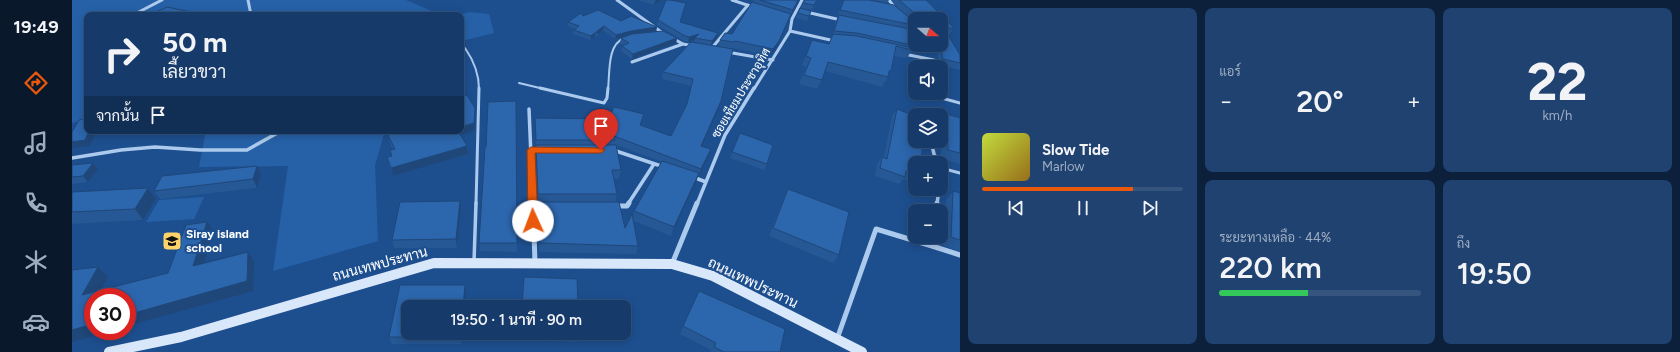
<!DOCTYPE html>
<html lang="th">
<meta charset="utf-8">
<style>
body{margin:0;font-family:Figtree,Sarabun,sans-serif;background:#1f4271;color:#f1f3f6;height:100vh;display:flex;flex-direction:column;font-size:15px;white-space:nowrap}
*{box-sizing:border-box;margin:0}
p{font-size:13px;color:#9eadc1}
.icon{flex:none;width:22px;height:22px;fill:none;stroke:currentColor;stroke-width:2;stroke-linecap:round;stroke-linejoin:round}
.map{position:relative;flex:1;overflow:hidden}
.drawer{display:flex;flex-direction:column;gap:8px;padding:8px;background:#0c203b;width:720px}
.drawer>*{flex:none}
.guide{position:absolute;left:12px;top:12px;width:380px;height:122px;border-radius:8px;box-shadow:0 2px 10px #0003,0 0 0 1px #35557e;background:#163b6b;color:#f1f3f6;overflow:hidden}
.needle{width:26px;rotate:110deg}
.controls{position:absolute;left:836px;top:12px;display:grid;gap:8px}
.controls a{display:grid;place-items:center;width:40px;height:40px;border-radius:8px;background:#163b6b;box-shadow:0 2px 10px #0003,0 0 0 1px #35557e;font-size:20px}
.speed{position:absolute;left:12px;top:288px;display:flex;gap:8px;font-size:20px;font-weight:700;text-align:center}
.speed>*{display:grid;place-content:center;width:52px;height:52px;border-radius:50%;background:#163b6b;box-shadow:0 2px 10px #0003,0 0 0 1px #35557e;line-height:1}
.speed .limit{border:6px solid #d22;background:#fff;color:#111}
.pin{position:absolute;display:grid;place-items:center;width:34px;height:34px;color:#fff;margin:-41px -17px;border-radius:50% 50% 50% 0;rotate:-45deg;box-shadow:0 0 4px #0007}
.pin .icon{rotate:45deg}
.me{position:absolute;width:44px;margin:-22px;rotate:358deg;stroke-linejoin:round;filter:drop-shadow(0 0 3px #0008)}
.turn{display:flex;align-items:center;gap:14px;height:84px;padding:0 12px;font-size:18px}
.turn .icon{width:52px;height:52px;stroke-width:2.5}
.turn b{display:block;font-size:28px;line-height:34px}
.then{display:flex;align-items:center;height:38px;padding:0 12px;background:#0003;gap:8px;font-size:15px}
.big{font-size:30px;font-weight:600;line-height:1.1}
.drawer .card{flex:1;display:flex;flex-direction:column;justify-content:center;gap:6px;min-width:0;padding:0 14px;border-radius:8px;background:#1f4271}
.drawer .dial{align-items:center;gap:0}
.dial b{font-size:52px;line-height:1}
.song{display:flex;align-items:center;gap:12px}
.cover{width:48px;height:48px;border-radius:6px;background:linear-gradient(135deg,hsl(70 70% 55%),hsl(40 70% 35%))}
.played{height:4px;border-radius:2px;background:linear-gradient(90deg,#ea580c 75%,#35557e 75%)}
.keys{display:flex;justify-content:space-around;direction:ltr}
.heat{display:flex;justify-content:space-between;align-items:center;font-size:22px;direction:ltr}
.charge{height:6px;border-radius:3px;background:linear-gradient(90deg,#34c759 44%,#35557e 0)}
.drawer .tiles{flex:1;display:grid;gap:8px;grid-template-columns:repeat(3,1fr)}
.card:first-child{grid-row:span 2}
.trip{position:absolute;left:329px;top:300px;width:230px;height:40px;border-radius:8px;background:#163b6b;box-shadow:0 2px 10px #0003,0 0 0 1px #35557e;font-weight:600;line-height:40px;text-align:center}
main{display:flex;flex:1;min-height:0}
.dock{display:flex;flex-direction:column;width:72px;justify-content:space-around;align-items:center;background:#09182b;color:#9eadc1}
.dock .icon{width:28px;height:28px}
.dock .active{color:#ea580c}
.dock b{font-size:18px;color:#f1f3f6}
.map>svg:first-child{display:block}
</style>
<main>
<nav class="dock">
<b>19:49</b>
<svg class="icon active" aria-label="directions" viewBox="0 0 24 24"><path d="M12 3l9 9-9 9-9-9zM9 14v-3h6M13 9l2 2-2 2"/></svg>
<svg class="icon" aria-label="music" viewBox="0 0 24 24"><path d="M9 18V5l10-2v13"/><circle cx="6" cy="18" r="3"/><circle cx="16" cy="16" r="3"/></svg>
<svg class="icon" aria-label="phone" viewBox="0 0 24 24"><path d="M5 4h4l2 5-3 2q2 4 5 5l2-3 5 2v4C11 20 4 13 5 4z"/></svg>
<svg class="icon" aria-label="climate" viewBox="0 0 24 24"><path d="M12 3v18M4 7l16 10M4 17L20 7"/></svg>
<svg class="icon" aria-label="car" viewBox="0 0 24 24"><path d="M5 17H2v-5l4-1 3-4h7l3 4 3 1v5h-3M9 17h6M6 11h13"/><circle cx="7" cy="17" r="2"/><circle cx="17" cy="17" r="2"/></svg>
</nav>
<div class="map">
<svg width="888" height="352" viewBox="0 0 888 352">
<rect width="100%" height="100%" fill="#1d4f8f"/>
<path fill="#2661a8" d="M0 0H334L369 15H15V119L0 123Z
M397 12 417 14 422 33 394 40 389 39V15H387Z
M134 131H313L303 165 306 241 201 271 216 166 127 167Z
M132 197 122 219 74 222 87 200Z"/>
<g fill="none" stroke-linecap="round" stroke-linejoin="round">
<path stroke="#accaed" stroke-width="2" d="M393 48C402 61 407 73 407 89
M447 83 472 89
M536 89C538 72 535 45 552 38"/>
<path stroke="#accaed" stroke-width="3" d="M468 88 532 103 535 98 536 88
M841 90 843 91
M851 93 888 103
M869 168 888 173
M404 204 407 88"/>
<path stroke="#accaed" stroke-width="3.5" d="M402 262 404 203"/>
<path stroke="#accaed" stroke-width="3" d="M176 0 179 15
M545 0 592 34
M660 0 681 7
M817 0 823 8
M734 12 769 20
M61 15 90 0
M259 15H262
M718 31 763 41
M600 38 611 44 621 46
M639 49 676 5
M655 52 701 60
M832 54 862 60
M560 62 611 44
M682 89 718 31 720 19 730 0"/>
<path stroke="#accaed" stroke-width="3.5" d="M457 109 461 204
M859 141 862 154 867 163
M459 150H469
M541 150 592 167
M0 158 49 150 83 147 128 150H175L209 131
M869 167V170
M621 177 634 182
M556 204 582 164
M625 204 653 135 682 88
M865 204 867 189"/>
<path stroke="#accaed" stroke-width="5" d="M461 203 463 263
M543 206H555L557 203
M864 211 865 203
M860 246 888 255
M600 264 625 203
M765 339 804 229 860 246 861 237"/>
<path stroke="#d9e7fa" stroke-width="10" d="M37 352 109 337 362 263 600 264 641 276 790 352"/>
</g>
<path fill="#265895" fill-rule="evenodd" d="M566 0H590L582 5Z
M682 0H727L718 15 704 48 698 56 660 48 649 101 647 108 630 146 639 149 637 156 627 176H626L624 182 599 236 562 221 566 246 564 254 467 252V203H466L463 118 570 121 568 125 599 136 615 105 619 86 590 79 591 72 622 42 623 40 616 42 612 41 585 25 586 20 613 7 608 23 646 33 645 38 639 45 646 46 648 40 660 34 681 2ZM542 144 590 162 562 211 561 216 553 228 543 202 545 194 542 179H547L549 170Z
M733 0H745L740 10 729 8Z
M771 0H797L837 17 823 5 820 0H854L882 28 878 34H875L888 55V70L867 65 864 46 860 45H869V19H843V23V22L840 20 841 25 839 29 843 30V41L840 40 839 45 838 48 840 50 835 58 822 56 819 71 816 75V77L810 87 753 71 750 80 745 89 727 84 734 67 730 65 740 40 757 43 760 37 764 21 766 16V15Z
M801 0H817L815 3Z
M739 11 735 21 724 18 726 13Z
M511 16 549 21 585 27 584 31 559 35 543 39 531 30 526 34 525 37 523 36 519 40 501 34 502 30 503 29 496 26V22Z
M549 38H605L604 43 560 59 549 51 550 46 552 45 548 43Z
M444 101 445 252 408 251 407 243 414 147Z
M825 109 843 163V181L841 183 831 179 827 184 803 176 805 164 810 157H812L820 116Z
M875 114 888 118V164L869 158V122Z
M403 116V131L389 135 395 146 396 154 321 176 317 166 315 157 319 156 318 150H321L318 144 316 135 327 132 326 131H389Z
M668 133 695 164 692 170 658 158Z
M21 163 26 169 16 182 0 184V165Z
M185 166 189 174 185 188 88 199 82 191Z
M76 188 84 199 71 220 0 224V192Z
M716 189 767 255 761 263 697 236 712 197Z
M881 191 888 193V252L870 245 874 200Z
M389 209 385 248H322L320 240Z
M627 291 708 352H639V350L608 334Z
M394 293 336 333H391L390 344H320L317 337Z
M449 333H507V335L506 342 449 340Z"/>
<path fill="#1f4779" d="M584 0H590L582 5 583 1Z
M726 0H727L719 15 721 10Z
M119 12 120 15H113Z
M719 14 704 48 698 56 701 49Z
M532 26 531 30 526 34V33L525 31Z
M585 27 584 31 559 35 543 39 544 35 559 31Z
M524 32 523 36 519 40V36Z
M646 33 645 38 639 46 640 41Z
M627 34 623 38V40L616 42 617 37Z
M605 38 604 43 560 59 561 54Z
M649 101 647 108 627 153 629 146Z
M403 108V131L385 136V131H389V127Z
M17 131H25L17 146 0 148V142Z
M395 146 396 154 321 176 319 168Z
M639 149 637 156 627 176 629 169Z
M21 163 26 169 16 182 11 176Z
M185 166 189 174 185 188 181 179Z
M627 173 624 182 599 236 602 227Z
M76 188 84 199 71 220 63 209Z
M388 201 389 209 385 248 384 239Z
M135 222 142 231 128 276 121 266Z
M176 252 182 261 181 291 55 326V315Z
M26 267 36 277 25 297 10 295Z
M393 285 394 293 393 307H391Z
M21 324V331H39L0 342V330Z
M389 333H391L390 344 388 337Z"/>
<path fill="#2c66ad" stroke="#1f4779" d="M594 0H598L614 3 608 22 646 33 640 41 623 38 627 34 617 37 613 36 586 20Z
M688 0H726L721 10Z
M733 0H745L742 5 731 3Z
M772 0H797L822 5 840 20 841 25 768 10Z
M827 0H854L882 28H872L888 55V63L871 59 868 45H869V19H847L846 16Z
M680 2 719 14 707 41 701 49 663 41 662 42 648 40 653 33 660 34Z
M95 7 119 12 113 15H78Z
M728 8 739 11 737 16 726 13Z
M526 10 549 21 559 16 585 27 559 31 544 35 532 26 525 31 526 33 524 32 519 36 502 30 507 26 496 22 509 13 511 16Z
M767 15 843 30V34L840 33 839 45 785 33 762 31Z
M591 31 605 38 561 54 550 46 557 43 549 38 560 34Z
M761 34 785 36 841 48 840 50 824 46 819 71H817L816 77 756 62 750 80 732 75 739 58 734 56 740 40 757 44Z
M619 42 661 49 649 101 629 146 639 149 629 169 542 136 543 140H464L463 118 536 119 542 107 572 114 568 125 599 136 615 104 621 79 591 72Z
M395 95 403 108 402 123 389 127V97Z
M444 101 445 243H407L413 147H414L416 102Z
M825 109 843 116V141H851L849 163H843V174L834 171 833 177 808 168 810 157 815 159Z
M875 114 888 118V153L876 150Z
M15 118V131H17L13 140 0 142V132L7 120Z
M328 131H386L395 146 319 168 315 157 320 156 318 150 323 149 316 135 328 132Z
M668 133 701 145 695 164 660 152Z
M464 145H544L549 170H540L545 194H466Z
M590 161 627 173 602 227 562 211Z
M21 163 11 176 0 177V165Z
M185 166 181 179 82 191 90 176Z
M76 188 63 209 0 212V192Z
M716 189 777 212 767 255 701 228Z
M881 191 888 193V240L879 237Z
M388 201 384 239 320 240 328 202Z
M467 202H547L553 228 560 214 566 246 468 243Z
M135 222 121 266 176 252 175 281 55 315V297H21V324L0 330V270L26 267 10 295 96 273 114 225Z
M452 277 505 279 506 307H450Z
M328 285H393L391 307H336V333H389L388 337H317Z
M627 291 713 329 708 352H652L642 347 644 343 611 326Z
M474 333H507V335Z"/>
<path fill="#ea580c" stroke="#983908" d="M459 147 529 148 533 150 529 153H463L466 221 465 223H458L456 221 455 150Z"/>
<defs>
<symbol id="school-square" viewBox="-11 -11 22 22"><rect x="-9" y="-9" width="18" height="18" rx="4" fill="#fdd36a" stroke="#1d4f8f"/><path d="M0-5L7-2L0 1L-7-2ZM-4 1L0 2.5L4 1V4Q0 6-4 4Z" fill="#111"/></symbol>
</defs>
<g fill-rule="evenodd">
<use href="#school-square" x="89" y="230" width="22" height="22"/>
</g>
<g text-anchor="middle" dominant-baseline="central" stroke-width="4" stroke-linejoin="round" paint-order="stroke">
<g font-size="12" fill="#fff" stroke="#1d4f8f">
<text transform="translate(669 93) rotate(-59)">ซอยเทียมประชาอุทิศ</text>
</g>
<g font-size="12" font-weight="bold" fill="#fff" stroke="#1d4f8f" text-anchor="start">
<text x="114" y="234">Siray island<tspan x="114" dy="14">school</tspan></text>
</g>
<g font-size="14" fill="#fff" stroke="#1d4f8f">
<text transform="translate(308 264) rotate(-15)">ถนนเทพประทาน</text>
<text transform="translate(681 283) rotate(26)">ถนนเทพประทาน</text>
</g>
</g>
</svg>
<div class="controls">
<a><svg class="needle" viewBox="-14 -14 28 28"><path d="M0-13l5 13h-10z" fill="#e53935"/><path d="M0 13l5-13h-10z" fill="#9eadc1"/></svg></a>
<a><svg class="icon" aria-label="sound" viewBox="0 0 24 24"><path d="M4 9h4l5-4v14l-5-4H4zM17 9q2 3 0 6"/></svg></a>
<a><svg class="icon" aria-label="layers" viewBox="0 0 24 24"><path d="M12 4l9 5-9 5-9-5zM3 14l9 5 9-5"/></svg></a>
<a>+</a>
<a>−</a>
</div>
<div class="speed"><div class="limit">30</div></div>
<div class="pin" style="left:529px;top:150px;background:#d93025"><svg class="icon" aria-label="arrive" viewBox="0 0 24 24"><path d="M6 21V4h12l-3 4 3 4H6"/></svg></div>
<svg class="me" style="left:461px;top:221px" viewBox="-20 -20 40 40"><circle r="19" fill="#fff"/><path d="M0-13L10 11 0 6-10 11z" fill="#ea580c"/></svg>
<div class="trip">19:50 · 1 นาที · 90 m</div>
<div class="guide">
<div class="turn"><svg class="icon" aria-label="right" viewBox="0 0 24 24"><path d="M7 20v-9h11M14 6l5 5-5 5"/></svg><div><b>50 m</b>เลี้ยวขวา</div></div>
<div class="then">จากนั้น<svg class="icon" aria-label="arrive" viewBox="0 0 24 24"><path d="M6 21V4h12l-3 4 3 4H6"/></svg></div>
</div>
</div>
<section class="drawer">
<div class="tiles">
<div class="card">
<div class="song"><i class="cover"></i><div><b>Slow Tide</b><p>Marlow</p></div></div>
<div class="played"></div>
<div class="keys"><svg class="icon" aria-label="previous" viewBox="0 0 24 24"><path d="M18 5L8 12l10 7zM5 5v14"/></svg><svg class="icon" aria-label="pause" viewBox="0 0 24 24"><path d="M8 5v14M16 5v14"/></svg><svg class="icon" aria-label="next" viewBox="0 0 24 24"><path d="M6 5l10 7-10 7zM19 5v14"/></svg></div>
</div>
<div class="card"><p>แอร์</p>
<div class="heat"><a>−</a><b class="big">20°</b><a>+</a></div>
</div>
<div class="card dial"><b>22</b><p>km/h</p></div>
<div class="card"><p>ระยะทางเหลือ · 44%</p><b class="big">220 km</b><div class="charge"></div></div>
<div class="card"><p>ถึง</p><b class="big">19:50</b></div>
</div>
</section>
</main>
